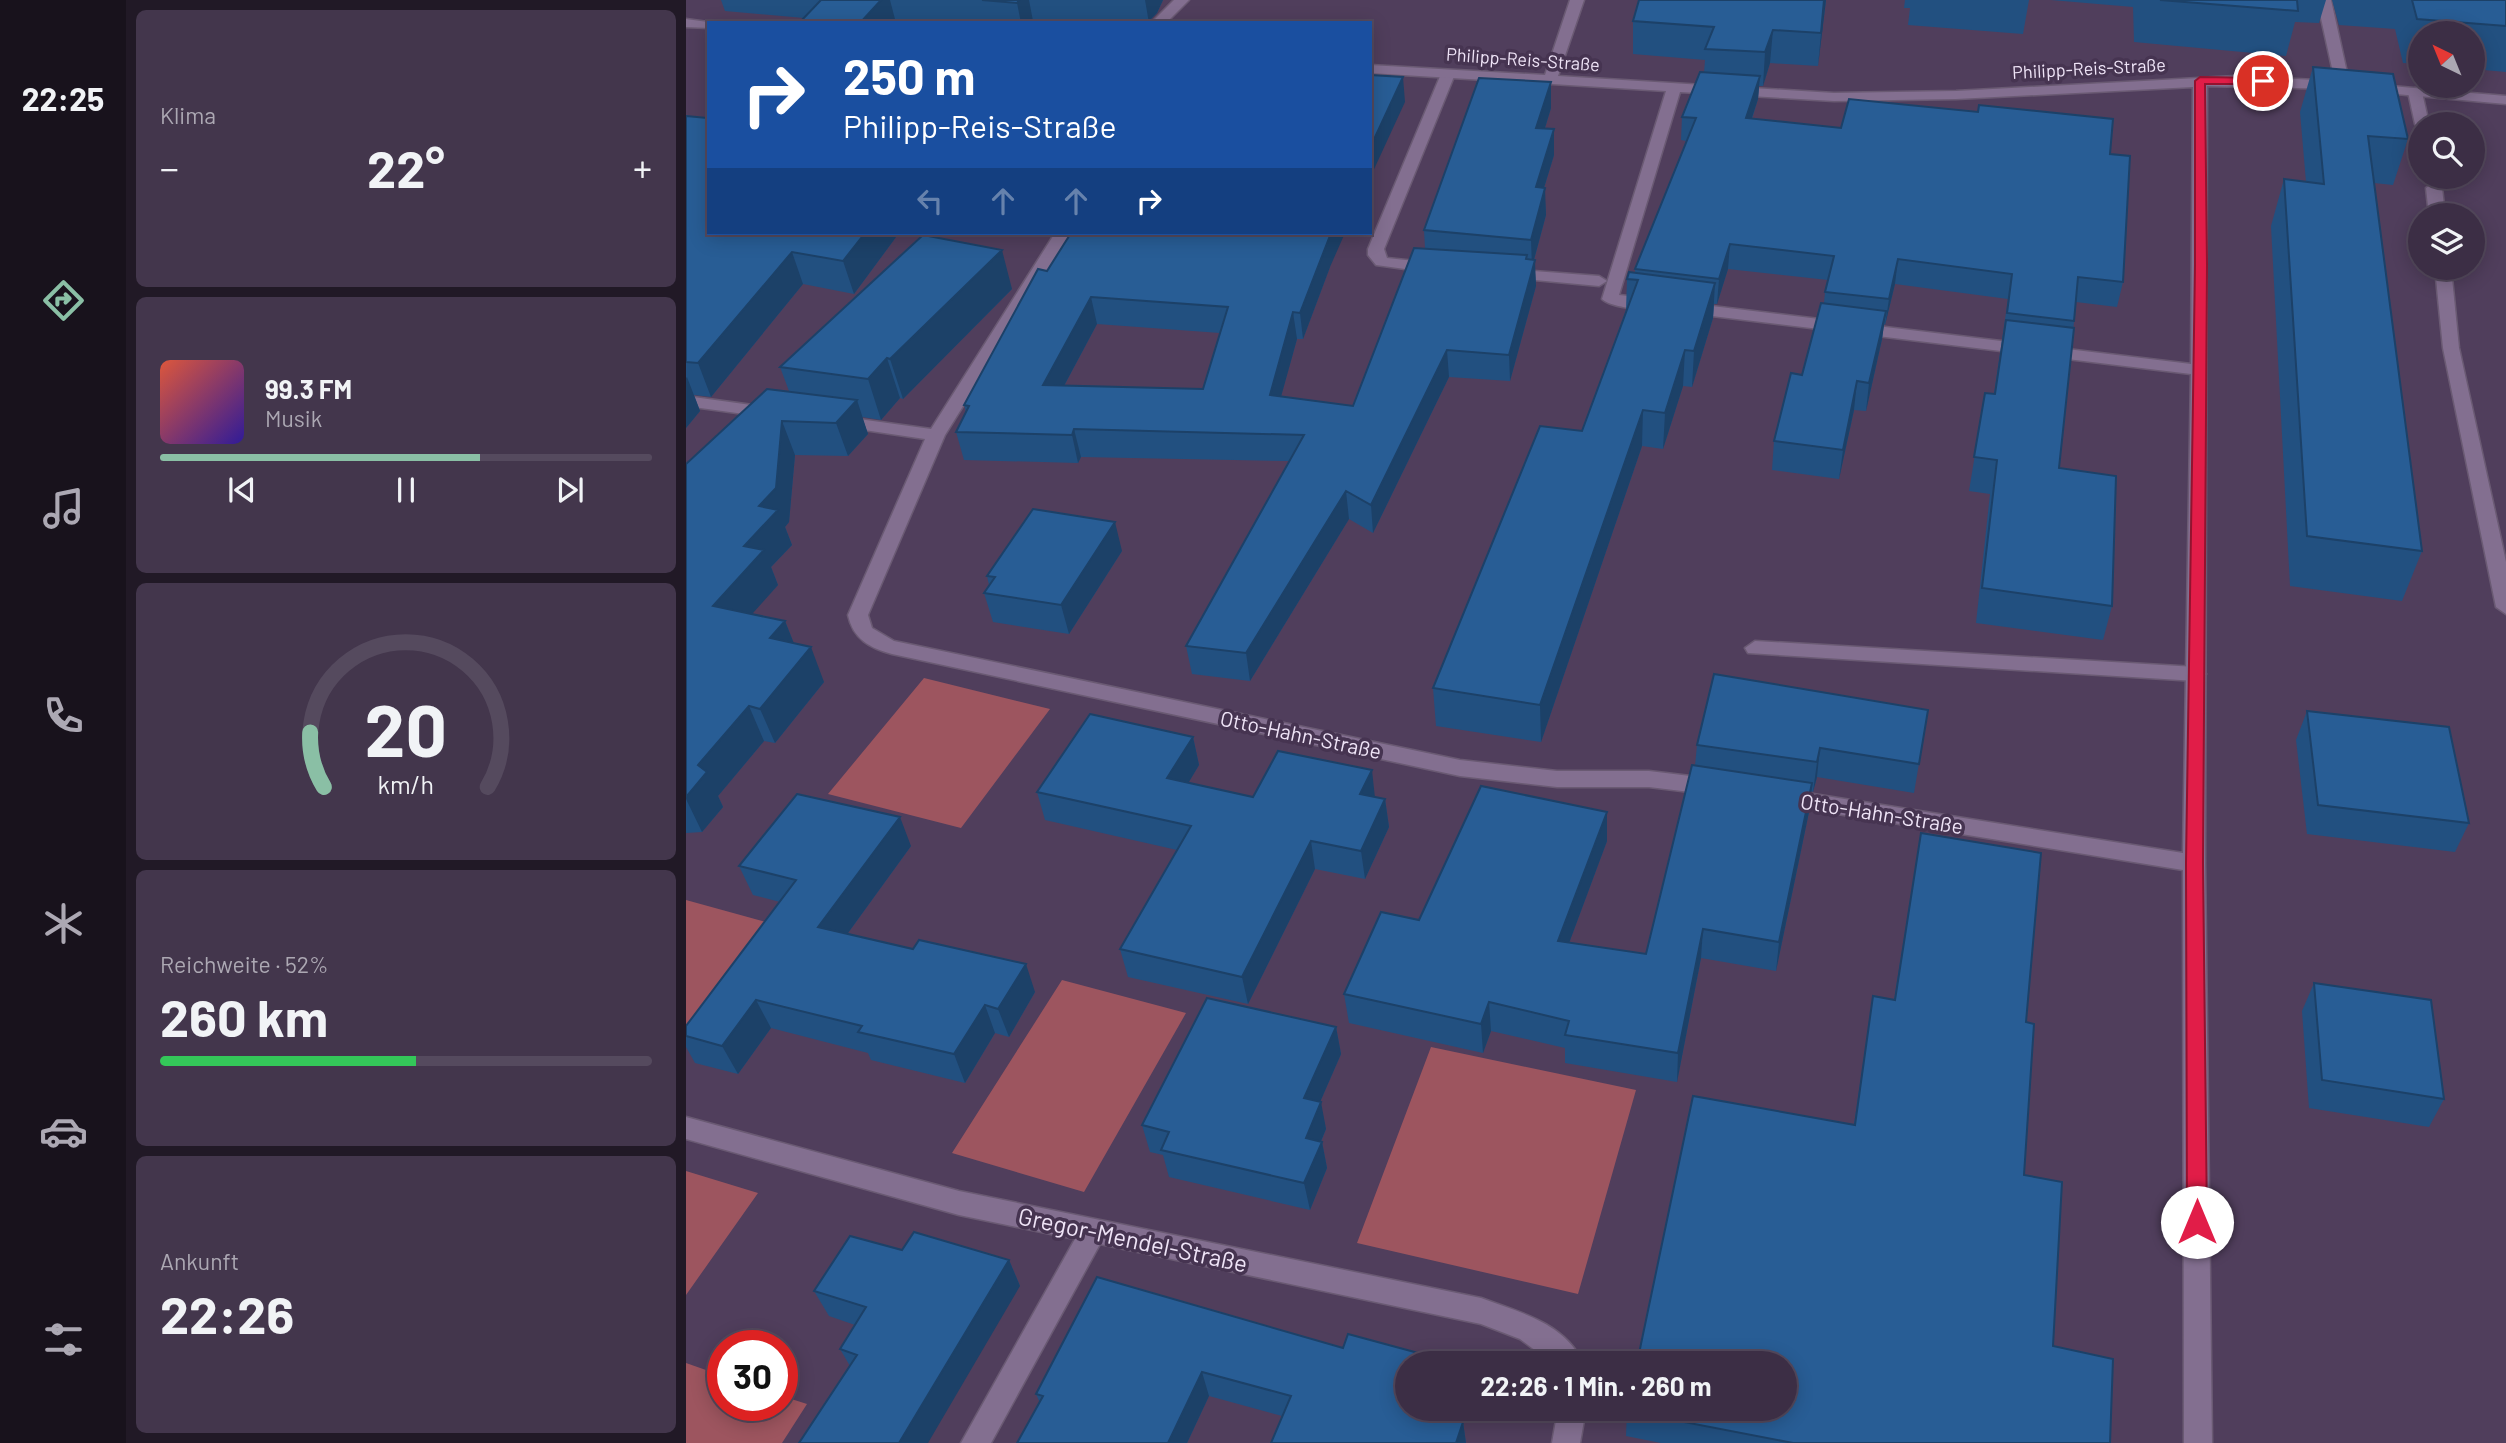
<!DOCTYPE html>
<html lang="de">
<meta charset="utf-8">
<style>
body{margin:0;font-family:Barlow,sans-serif;background:#43364c;color:#f1f3f6;height:100vh;display:flex;flex-direction:column;font-size:26px;white-space:nowrap}
*{box-sizing:border-box;margin:0}
p{font-size:23px;color:#aca8b3}
.icon{flex:none;width:38px;height:38px;fill:none;stroke:currentColor;stroke-width:2;stroke-linecap:round;stroke-linejoin:round}
.map{position:relative;flex:1;overflow:hidden}
.sheet{display:flex;flex-direction:column;gap:10px;padding:10px;background:#211926;width:560px}
.sheet>*{flex:none}
.banner{position:absolute;left:21px;top:21px;width:665px;height:214px;border-radius:0px;box-shadow:0 4px 18px #0003,0 0 0 2px #554a5e;background:#1a4fa0;color:#fff;overflow:hidden}
.needle{width:46px;rotate:317deg}
.controls{position:absolute;left:1722px;top:21px;display:grid;gap:14px}
.controls a{display:grid;place-items:center;width:77px;height:77px;border-radius:50%;background:#3c2e45;box-shadow:0 4px 18px #0003,0 0 0 2px #554a5e;font-size:35px}
.speed{position:absolute;left:21px;top:1330px;display:flex;gap:14px;font-size:35px;font-weight:700;text-align:center}
.speed>*{display:grid;place-content:center;width:91px;height:91px;border-radius:50%;background:#3c2e45;box-shadow:0 4px 18px #0003,0 0 0 2px #554a5e;line-height:1}
.speed .limit{border:10px solid #d22;background:#fff;color:#111}
.pin{position:absolute;display:grid;place-items:center;width:60px;height:60px;color:#fff;margin:-30px;border:4px solid #fff;border-radius:50%;box-shadow:0 2px 7px #0007}
.me{position:absolute;width:77px;margin:-38px;rotate:0deg;stroke-linejoin:round;filter:drop-shadow(0 0 5px #0008)}
.turn{display:flex;align-items:center;gap:24px;height:147px;padding:0 21px;font-size:32px}
.turn .icon{width:91px;height:91px;stroke-width:2.5}
.turn b{display:block;font-size:49px;line-height:60px}
.lanes{display:flex;align-items:center;height:66px;padding:0 21px;background:#0003;justify-content:center;gap:35px;direction:ltr}
.lanes .off{opacity:.35}
.big{font-size:52px;font-weight:700;line-height:1.1}
.sheet .card{flex:1;display:flex;flex-direction:column;justify-content:center;gap:10px;min-width:0;padding:0 24px;border-radius:10px;background:#43364c}
.sheet .dial{align-items:center;gap:0}
.dial svg{height:182px;overflow:visible;fill:none;stroke:#554a5e;stroke-width:7;stroke-linecap:round;text-anchor:middle}
.dial text{fill:#f1f3f6;stroke:none}
.song{display:flex;align-items:center;gap:21px}
.cover{width:84px;height:84px;border-radius:10px;background:linear-gradient(135deg,hsl(10 70% 55%),hsl(250 70% 35%))}
.played{height:7px;border-radius:4px;background:linear-gradient(90deg,#8abfa5 65%,#554a5e 65%)}
.keys{display:flex;justify-content:space-around;direction:ltr}
.heat{display:flex;justify-content:space-between;align-items:center;font-size:38px;direction:ltr}
.charge{height:10px;border-radius:5px;background:linear-gradient(90deg,#34c759 52%,#554a5e 0)}
.trip{position:absolute;left:709px;top:1351px;width:402px;height:70px;border-radius:35px;background:#3c2e45;box-shadow:0 4px 18px #0003,0 0 0 2px #554a5e;font-weight:700;line-height:70px;text-align:center}
main{display:flex;flex:1;min-height:0}
.tabs{display:flex;flex-direction:column;width:126px;justify-content:space-around;align-items:center;background:#18121c;color:#aca8b3}
.tabs .icon{width:49px;height:49px}
.tabs .current{color:#8abfa5}
.tabs b{font-size:32px;color:#f1f3f6}
.map>svg:first-child{display:block}
</style>
<main>
<nav class="tabs">
<b>22:25</b>
<svg class="icon current" aria-label="directions" viewBox="0 0 24 24"><path d="M12 3l9 9-9 9-9-9zM9 14v-3h6M13 9l2 2-2 2"/></svg>
<svg class="icon" aria-label="music" viewBox="0 0 24 24"><path d="M9 18V5l10-2v13"/><circle cx="6" cy="18" r="3"/><circle cx="16" cy="16" r="3"/></svg>
<svg class="icon" aria-label="phone" viewBox="0 0 24 24"><path d="M5 4h4l2 5-3 2q2 4 5 5l2-3 5 2v4C11 20 4 13 5 4z"/></svg>
<svg class="icon" aria-label="climate" viewBox="0 0 24 24"><path d="M12 3v18M4 7l16 10M4 17L20 7"/></svg>
<svg class="icon" aria-label="car" viewBox="0 0 24 24"><path d="M5 17H2v-5l4-1 3-4h7l3 4 3 1v5h-3M9 17h6M6 11h13"/><circle cx="7" cy="17" r="2"/><circle cx="17" cy="17" r="2"/></svg>
<svg class="icon" aria-label="filters" viewBox="0 0 24 24"><path d="M4 7h16M4 17h16"/><circle cx="9" cy="7" r="2"/><circle cx="15" cy="17" r="2"/></svg>
</nav>
<section class="sheet">
<div class="card"><p>Klima</p>
<div class="heat"><a>−</a><b class="big">22°</b><a>+</a></div>
</div>
<div class="card">
<div class="song"><i class="cover"></i><div><b>99.3 FM</b><p>Musik</p></div></div>
<div class="played"></div>
<div class="keys"><svg class="icon" aria-label="previous" viewBox="0 0 24 24"><path d="M18 5L8 12l10 7zM5 5v14"/></svg><svg class="icon" aria-label="pause" viewBox="0 0 24 24"><path d="M8 5v14M16 5v14"/></svg><svg class="icon" aria-label="next" viewBox="0 0 24 24"><path d="M6 5l10 7-10 7zM19 5v14"/></svg></div>
</div>
<div class="card dial"><svg viewBox="0 0 100 80">
<path d="M14 69A42 42 0 1 1 86 69"/>
<path d="M14 69A42 42 0 0 1 8 45" stroke="#8abfa5"/>
<text x="50" y="56" font-size="32" font-weight="700">20</text>
<text x="50" y="72" font-size="11">km/h</text>
</svg></div>
<div class="card"><p>Reichweite · 52%</p><b class="big">260 km</b><div class="charge"></div></div>
<div class="card"><p>Ankunft</p><b class="big">22:26</b></div>
</section>
<div class="map">
<svg width="1820" height="1443" viewBox="0 0 1820 1443">
<rect width="100%" height="100%" fill="#503e5c"/>
<path fill="#9d555f" d="M238 678 364 709 275 828 142 794Z
M0 900 87 924 0 1033Z
M376 980 500 1013 398 1192 266 1153Z
M745 1047 950 1090 892 1294 671 1243Z
M0 1171 72 1193 0 1295Z
M0 1363 37 1376V1405H96V1396L121 1404 96 1443H0Z"/>
<g fill="none" stroke-linecap="round" stroke-linejoin="round">
<defs>
<path id="service" d="M1631 0H1645L1664 86 1662 89 1650 86Z
M762 70 769 74 698 249 701 258 748 263 756 268 748 273 690 265 682 255V249L755 74Z
M1729 88 1736 92 1743 124H1734V128L1729 124 1722 92Z
M1748 183 1756 188 1759 215H1743L1740 188Z
M1749 268H1765L1773 348 1820 562V614L1810 607 1757 348Z
M822 269 913 276 921 281 913 286 816 277 814 274Z
M1069 641 1510 667 1520 674 1510 681 1062 653 1059 648Z"/>
<path id="minor" d="M488 0H503L480 23H465Z
M884 0H898L872 76 1148 93 1270 91 1550 76 1650 81 1657 85 1650 89 1521 86 1519 863 1526 1443H1498L1497 870 1096 805 1088 803 1085 797 1088 791 1096 789 1497 853 1505 374 1001 313 993 308 1001 303 1505 364 1507 87 1270 99 1148 101 994 92 933 295 969 299 977 304C968 313 925 308 916 299L980 91 684 73V65L859 75Z
M0 19 29 23H23V28L0 27Z
M1682 84 1820 96V104L1677 91V85Z
M369 233H385L259 435 182 615 186 628 208 641 774 760 871 771H963L1029 779 1037 781 1040 787 1037 793 1029 795 963 787H871L774 776 206 654C184 648 167 639 162 615L239 439 151 426 142 421 151 416 245 429Z
M0 396 88 408 97 413 88 418 0 406Z
M0 1117 273 1191 795 1298C833 1312 879 1323 897 1363H866L834 1339 795 1324 414 1244 305 1443H275L389 1239 273 1215 0 1139Z
M872 1409H900L894 1443H866Z"/>
</defs>
<use href="#service" stroke="#6a5a73" stroke-width="3"/>
<use href="#minor" stroke="#6a5a73" stroke-width="3"/>
<use href="#service" fill="#836f90" fill-rule="evenodd"/>
<use href="#minor" fill="#836f90" fill-rule="evenodd"/>
</g>
<path fill="#225080" fill-rule="evenodd" d="M35 0H477L471 13 463 21V23H374L347 21 346 23H217L118 18 39 11Z
M953 0H1140L1132 66 1084 63 1077 86H1073L1072 99 1066 119 1424 154 1437 282 1431 307 1390 302 1373 468 1426 606 1417 640 1290 623 1304 494 1283 491 1299 393 1308 394 1322 299 1209 284 1199 325 1198 324 1196 339 1180 411 1168 410 1153 479 1086 470 1088 441 1116 375 1138 303 1139 292 1142 280 1042 269 1031 304H1028L1027 318 1006 387 997 386 977 449 956 446 855 742 750 726 747 688 896 431 940 310 941 279 949 273V269L1000 141 995 140 996 117 1018 73 1019 60 947 54V21Z
M1219 0H1343L1337 34 1222 25 1224 8H1218Z
M1365 0H1640L1633 23 1609 22 1600 56 1448 42 1447 7Z
M1646 0H1820V72L1787 69V33H1734V64L1717 63 1709 29 1653 25Z
M1627 67 1722 139 1707 185 1688 183 1736 551 1716 601 1604 586 1585 226 1598 179 1620 182 1614 112Z
M865 108 859 128 868 155 858 188 860 215 848 260 850 286 824 381 763 377 687 533 663 519 564 681 506 674 500 646 603 461 395 457 392 463 278 460 270 432 280 412 278 405 361 271 644 267 617 339H611L595 396 667 406 739 248 738 230ZM411 324 534 333 517 389 378 386Z
M0 116 213 233 168 294 117 284 25 397 8 395 14 411 0 428Z
M326 289 217 399 214 398 195 420 176 417 182 434 162 456 109 455 103 522 99 527 106 545 85 567 92 585 65 614 99 621 108 644 138 682 89 743 78 741 32 796 37 807 16 832 0 833V464L103 391 94 367Z
M436 551 383 634 307 622 298 593 303 585 301 576Z
M1242 710 1228 793 1131 777 1127 792 1125 791 1123 812 1090 971 1015 958 991 1082 879 1063V1048L805 1031 797 1053 663 1023 658 994 733 920 921 812V841L883 943 960 954 1009 766 1011 745Z
M1621 711 1783 823 1769 852 1621 834 1610 740Z
M507 737 513 765 502 783 567 797H689L699 799 703 827 679 879 629 869 562 1004 442 977 434 949 491 850 359 820 351 792Z
M1235 833 1340 1022 1338 1175 1367 1346 1424 1443H975L940 1436 941 1411 1168 1125 1187 996 1208 1000Z
M225 846 162 933 349 992 323 1037 309 1033 279 1083 185 1060 182 1053 85 1028 52 1074 9 1063 0 1047V1026L94 902 67 895 53 866Z
M1628 983 1758 1099 1743 1127 1623 1108 1616 1011Z
M650 1027 655 1054 634 1102 640 1129 635 1142H636L641 1168 624 1210 483 1177 477 1155 464 1152 456 1125Z
M216 1250 323 1260 334 1286 164 1366 154 1349 169 1325 143 1316 128 1291Z
M657 1348 758 1360 759 1363H721L750 1415 777 1422 780 1443H585L596 1416 523 1396 501 1443H331L354 1403 350 1394Z"/>
<path fill="#1c4168" d="M195 0H204L210 23H174Z
M333 0H343L347 21 346 23H335L331 3Z
M459 0H477L471 13 463 21V23Z
M1138 0H1140L1132 66Z
M1087 30 1084 63 1077 86 1079 52Z
M1074 76 1072 99 1058 142 1060 118Z
M717 77 719 102 684 178V148Z
M865 82V108L851 154 850 128Z
M868 129V155L850 214V187Z
M859 188 860 215 846 267 845 240Z
M179 233H213L168 294 157 261Z
M645 233H659L644 267 617 339 614 313Z
M1044 244 1042 269 1031 304 1033 279Z
M316 250 326 289 217 399 204 359Z
M106 252 117 284 25 397 12 363Z
M1212 259 1209 284 1199 325 1203 299Z
M849 260 850 286 824 381 823 355Z
M1029 283 1027 318 1006 387 1008 351Z
M405 297 411 324 364 412 357 385Z
M1200 311 1196 339 1180 411 1183 383Z
M607 312 611 339 588 422 584 395Z
M761 350 763 377 687 533 685 505Z
M999 350 997 386 977 449 979 413Z
M201 358 214 398 195 420 182 379Z
M1 377 14 411 0 428V378Z
M1171 381 1168 410 1153 479 1157 450Z
M171 400 182 434 162 456 150 423Z
M957 410 956 446 855 742 854 705Z
M96 421 109 455 103 522 99 527 106 545 85 567 92 585 42 641 27 606 58 546 73 506Z
M388 429 395 457 392 463 386 435Z
M660 491 663 519 564 681 560 653Z
M429 522 436 551 383 634 375 605Z
M99 621 113 656 84 638Z
M125 647 138 682 89 743 74 709Z
M63 706 78 741 32 796 37 807 16 832 0 799V797L12 765Z
M507 737 513 765 488 807 481 778Z
M1134 748 1131 777 1127 792 1131 762Z
M686 770 689 798 674 794Z
M1126 783 1123 812 1090 971 1093 942Z
M699 799 703 827 679 879 675 851Z
M921 812V841L873 970 872 941Z
M214 817 225 846 146 955 132 927Z
M625 841 629 869 562 1004 556 977Z
M1017 929 1015 958 991 1082 992 1053Z
M340 964 349 992 323 1037 312 1009Z
M70 1000 85 1028 52 1074 36 1046Z
M803 1002 805 1031 797 1053 795 1024Z
M299 1005 309 1033 279 1083 268 1054Z
M650 1027 655 1054 624 1125 618 1098Z
M635 1102 640 1129 625 1165 620 1138Z
M636 1142 641 1168 624 1210 618 1183Z
M323 1260 334 1286 242 1443H213Z
M516 1372 523 1396 501 1443H482Z
M740 1409H752L742 1435 739 1411Z
M777 1422 780 1443H770Z"/>
<path fill="#285d95" stroke="#1c4168" stroke-width="2" fill-rule="evenodd" d="M135 0H195L174 23H113Z
M296 0H333L331 3Z
M953 0H1138L1135 33 1087 30 1079 52 1019 49 1028 27 947 21Z
M1474 0H1611L1612 11Z
M1726 0H1820V26L1731 19Z
M1627 67 1707 74 1722 139 1682 136 1736 551 1621 536 1598 179 1638 184Z
M1014 72 1074 76 1060 118 1155 128 1163 99 1292 112 1293 105 1427 119 1424 154 1444 156 1437 282 1392 277 1388 321 1321 313 1326 274 1212 259 1203 299 1139 292 1148 256 1044 244 1033 279 949 269 1010 118 996 117Z
M684 75 717 77 684 148Z
M793 78 865 82 850 128 868 129 850 187 859 188 845 240 738 230Z
M0 116 21 118 23 116V233H179L157 261 106 252 12 363 0 362Z
M385 233H645L614 313 607 312 584 395 667 406 728 248 841 255 840 259 849 260 823 355 761 350 685 505 660 491 560 653 500 646 618 435 388 429 386 435 270 432 283 406 278 405 352 269 361 271ZM405 297 542 307 517 389 357 385Z
M237 235 316 250 204 359 201 358 182 379 94 367Z
M943 272 1029 283 1008 351 999 350 979 413 957 410 854 705 747 688 854 426 896 431 952 280 941 279Z
M1135 303 1200 311 1183 383 1171 381 1157 450 1088 441 1105 373 1116 375Z
M1320 320 1388 328 1373 468 1430 476 1426 606 1296 588 1311 460 1288 457 1299 393 1309 394Z
M81 389 171 400 150 423 96 421 90 488 73 506 92 510 58 546 78 550 27 606 99 621 84 638 125 647 74 709 63 706 12 765 21 772 0 797V464Z
M347 509 429 522 375 605 298 593 309 577 301 576Z
M1028 674 1242 710 1233 764 1134 748 1131 762 1011 745Z
M1621 711 1763 727 1783 823 1632 805Z
M404 714 507 737 481 778 567 797 592 751 686 770 674 794 699 799 675 851 625 841 556 977 434 949 505 826 351 792Z
M1006 765 1126 783 1093 942 1017 929 992 1053 879 1035 883 1021 803 1002 795 1024 658 994 695 912 733 920 795 786 921 812 872 941 960 954Z
M111 794 214 817 132 927 227 949 233 940 340 964 312 1009 299 1005 268 1054 172 1032 176 1026 70 1000 36 1046 0 1036V1026L110 880 53 866Z
M1235 833 1355 853 1340 1022 1348 1024 1338 1175 1376 1182 1367 1346 1427 1359 1424 1443H1107L941 1411V1409H1099V1363H951L1007 1096 1169 1125 1187 996 1209 1000Z
M1628 983 1745 1000 1758 1099 1636 1080Z
M521 998 650 1027 618 1098 635 1102 620 1138 636 1142 618 1183 475 1150 483 1132 456 1125Z
M228 1232 323 1260 213 1443H113L171 1355 154 1349 180 1307 128 1291 164 1236 216 1250Z
M411 1277 657 1348 662 1334 758 1360 757 1363H721V1409H740L739 1411 777 1422 770 1443H585L605 1396 516 1372 482 1443H331L357 1396 350 1394Z"/>
<path fill="#e11d48" stroke="#92132f" stroke-width="2" d="M1514 77 1577 78 1582 81 1577 84H1519L1521 265 1517 863 1521 1222 1518 1228 1511 1231 1504 1228 1501 1222 1500 863 1509 265V81Z"/>
<g text-anchor="middle" dominant-baseline="central" stroke-width="7" stroke-linejoin="round" paint-order="stroke">
<g font-size="18" fill="#efe4f7" stroke="#463451">
<text transform="translate(837 59) rotate(4)">Philipp-Reis-Straße</text>
<text transform="translate(1403 68) rotate(-3)">Philipp-Reis-Straße</text>
</g>
<g font-size="21" fill="#efe4f7" stroke="#463451">
<text transform="translate(615 734) rotate(12)">Otto-Hahn-Straße</text>
<text transform="translate(1196 813) rotate(9)">Otto-Hahn-Straße</text>
</g>
<g font-size="24" fill="#efe4f7" stroke="#463451">
<text transform="translate(447 1239) rotate(12)">Gregor-Mendel-Straße</text>
</g>
</g>
</svg>
<div class="controls">
<a><svg class="needle" viewBox="-14 -14 28 28"><path d="M0-13l5 13h-10z" fill="#e53935"/><path d="M0 13l5-13h-10z" fill="#aca8b3"/></svg></a>
<a><svg class="icon" aria-label="search" viewBox="0 0 24 24"><circle cx="10" cy="10" r="6"/><path d="M15 15l6 6"/></svg></a>
<a><svg class="icon" aria-label="layers" viewBox="0 0 24 24"><path d="M12 4l9 5-9 5-9-5zM3 14l9 5 9-5"/></svg></a>
</div>
<div class="speed"><div class="limit">30</div></div>
<div class="pin" style="left:1577px;top:81px;background:#d93025"><svg class="icon" aria-label="arrive" viewBox="0 0 24 24"><path d="M6 21V4h12l-3 4 3 4H6"/></svg></div>
<svg class="me" style="left:1511px;top:1222px" viewBox="-20 -20 40 40"><circle r="19" fill="#fff"/><path d="M0-13L10 11 0 6-10 11z" fill="#e11d48"/></svg>
<div class="trip">22:26 · 1 Min. · 260 m</div>
<div class="banner">
<div class="turn"><svg class="icon" aria-label="right" viewBox="0 0 24 24"><path d="M7 20v-9h11M14 6l5 5-5 5"/></svg><div><b>250 m</b>Philipp-Reis-Straße</div></div>
<div class="lanes"><svg class="icon off" aria-label="left" viewBox="0 0 24 24"><path d="M17 20v-9H6M10 6l-5 5 5 5"/></svg><svg class="icon off" aria-label="ahead" viewBox="0 0 24 24"><path d="M12 20V5M6 11l6-6 6 6"/></svg><svg class="icon off" aria-label="ahead" viewBox="0 0 24 24"><path d="M12 20V5M6 11l6-6 6 6"/></svg><svg class="icon" aria-label="right" viewBox="0 0 24 24"><path d="M7 20v-9h11M14 6l5 5-5 5"/></svg></div>
</div>
</div>
</main>
